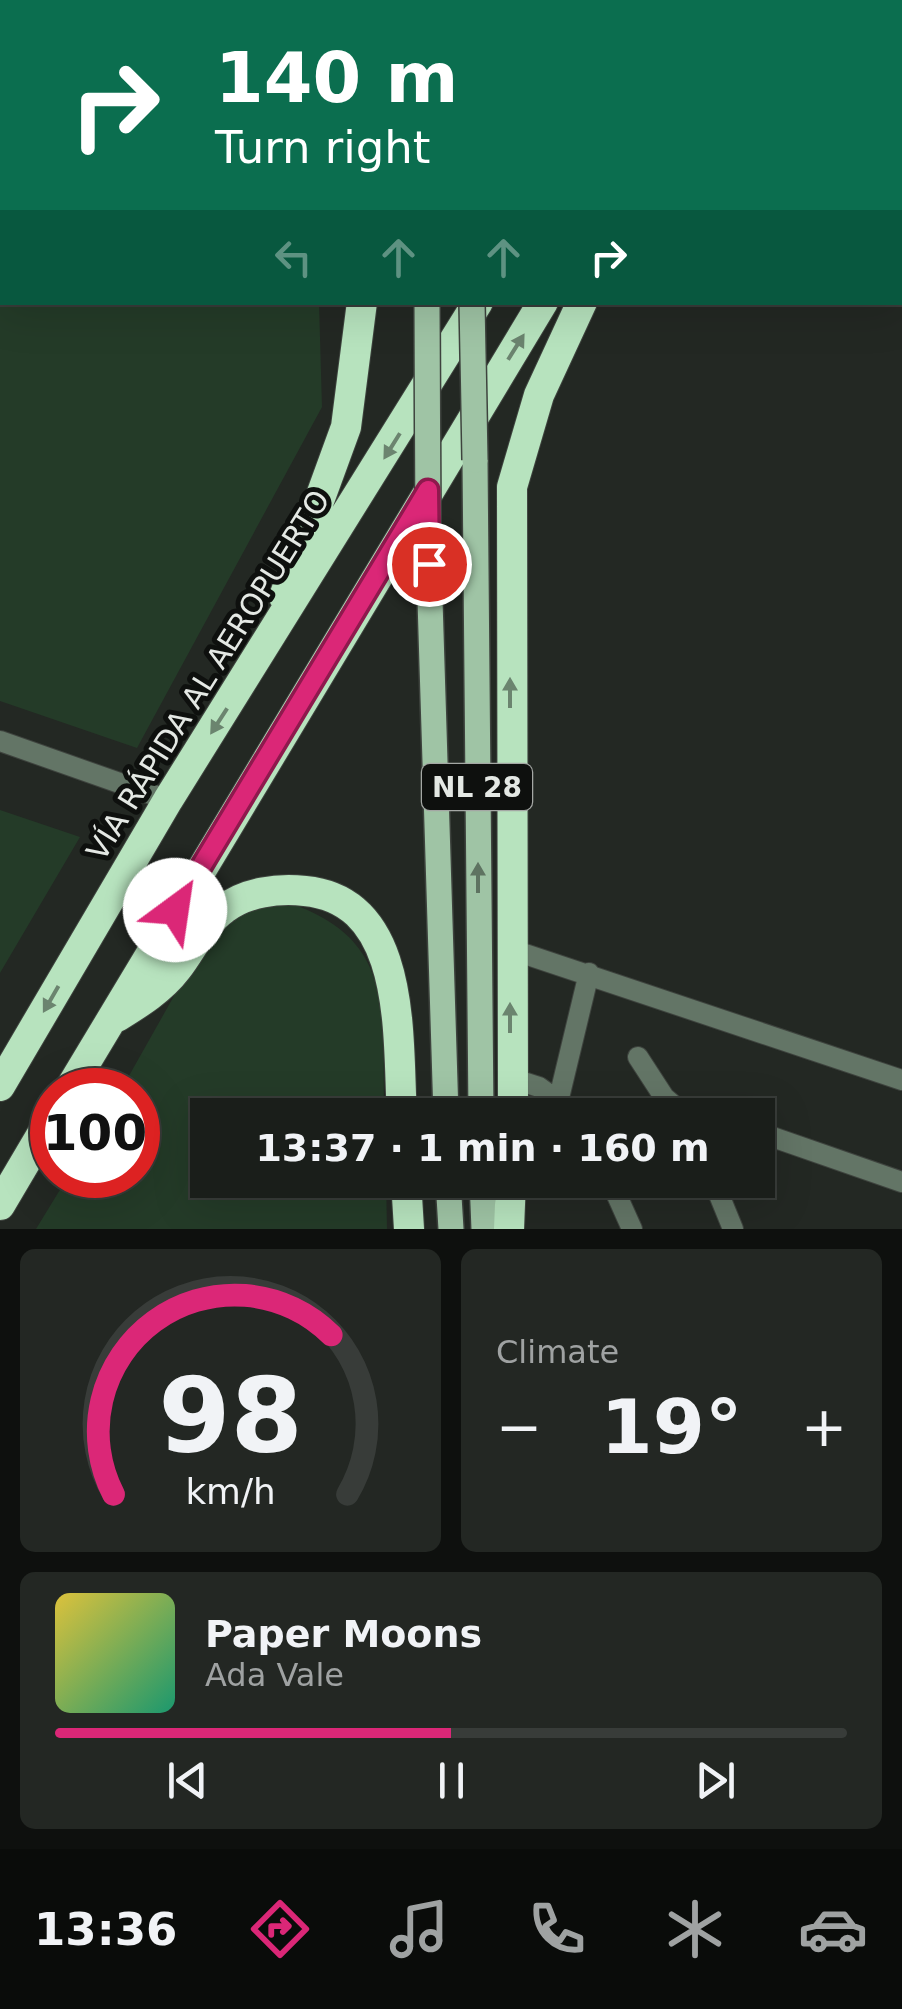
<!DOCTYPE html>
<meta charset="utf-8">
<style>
body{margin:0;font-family:"DejaVu Sans",sans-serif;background:#232723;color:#f1f3f6;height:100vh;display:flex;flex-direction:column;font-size:38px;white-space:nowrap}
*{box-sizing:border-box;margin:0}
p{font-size:32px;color:#9fa2a2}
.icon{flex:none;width:55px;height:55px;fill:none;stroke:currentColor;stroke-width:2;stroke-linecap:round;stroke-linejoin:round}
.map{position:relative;height:1229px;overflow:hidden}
.drawer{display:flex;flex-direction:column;gap:20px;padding:20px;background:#0e100e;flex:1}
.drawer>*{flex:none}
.hud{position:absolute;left:0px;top:0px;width:902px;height:305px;box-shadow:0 10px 40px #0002,0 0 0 2px #383c39;background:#0b6e4f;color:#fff;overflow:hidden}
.speed{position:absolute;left:30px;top:1068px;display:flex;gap:20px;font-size:50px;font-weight:700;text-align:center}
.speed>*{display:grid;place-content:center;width:130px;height:130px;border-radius:50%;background:#1a1e1a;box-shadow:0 10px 40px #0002,0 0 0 2px #383c39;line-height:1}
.speed .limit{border:15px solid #d22;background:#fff;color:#111}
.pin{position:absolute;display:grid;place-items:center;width:85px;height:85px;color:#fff;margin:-42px;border:5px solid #fff;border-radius:50%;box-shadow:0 2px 10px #0007}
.me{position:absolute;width:110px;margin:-55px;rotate:31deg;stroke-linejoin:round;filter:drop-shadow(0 0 8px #0008)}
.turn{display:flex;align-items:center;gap:35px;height:210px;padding:0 50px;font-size:45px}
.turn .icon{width:130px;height:130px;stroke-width:2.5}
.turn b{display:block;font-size:70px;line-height:85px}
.lanes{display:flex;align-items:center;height:95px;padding:0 50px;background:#0003;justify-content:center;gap:50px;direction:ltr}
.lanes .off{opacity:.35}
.big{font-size:75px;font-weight:700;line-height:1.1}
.drawer .card{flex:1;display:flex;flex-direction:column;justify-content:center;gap:15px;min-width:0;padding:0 35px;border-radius:15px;background:#232723}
.drawer .dial{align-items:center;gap:0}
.dial svg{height:260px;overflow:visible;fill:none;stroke:#383c39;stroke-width:7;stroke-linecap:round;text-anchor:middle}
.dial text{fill:#f1f3f6;stroke:none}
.song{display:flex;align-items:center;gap:30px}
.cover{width:120px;height:120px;border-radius:15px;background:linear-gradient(135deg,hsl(50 70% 55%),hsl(160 70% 35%))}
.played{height:10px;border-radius:5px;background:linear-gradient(90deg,#db2777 50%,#383c39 50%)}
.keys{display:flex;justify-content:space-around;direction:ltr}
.heat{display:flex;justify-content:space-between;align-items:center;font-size:55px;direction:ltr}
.drawer .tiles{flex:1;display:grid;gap:20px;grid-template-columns:1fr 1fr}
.card:last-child{grid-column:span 2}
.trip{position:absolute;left:190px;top:1098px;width:585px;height:100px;border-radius:0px;background:#1a1e1a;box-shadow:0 10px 40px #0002,0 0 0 2px #383c39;font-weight:700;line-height:100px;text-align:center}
.menu{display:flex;height:160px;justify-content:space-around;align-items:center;background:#0a0c0a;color:#9fa2a2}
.menu .icon{width:70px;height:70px}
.menu .selected{color:#db2777}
.menu b{font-size:45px;color:#f1f3f6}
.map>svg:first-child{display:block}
</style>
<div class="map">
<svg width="902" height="1229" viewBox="0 0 902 1229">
<rect width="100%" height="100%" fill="#232823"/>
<path fill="#243b28" d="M0 0H308L2 2V302L319 303 322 407 137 748 0 701Z
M0 810 80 837 0 973Z
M283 901C398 937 382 1013 384 1115H208V1180H386L387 1229H36L69 1175H138V1090H121L192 964 239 908Z"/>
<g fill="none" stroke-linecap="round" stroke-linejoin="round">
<defs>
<path id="minor" d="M0 741 168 800
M510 949 902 1080
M638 1057 664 1097 685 1115
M511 1078 539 1087 578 1115
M559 1098 589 973
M758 1132 902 1182
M610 1180 632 1229
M713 1180 733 1229"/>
<path id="primary" d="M462 0V2
M426 2V0
M475 460 481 1115
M428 536 446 1115
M448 1180 451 1229
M482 1180 484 1229"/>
<path id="motorway" d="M378 2V0
M656 2 657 0
M728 2 729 0
M284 597 346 427 362 302
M117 1017C138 1004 161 990 177 969 192 950 203 924 224 909 246 892 278 888 305 891 409 901 397 1041 402 1115
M0 1086 168 800 478 302
M69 1090 543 302
M513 1115 512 487 539 395 582 302
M406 1180 409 1229
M0 1205 52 1117
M509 1229 511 1180"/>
</defs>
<use href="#minor" stroke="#3e433e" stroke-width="22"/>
<use href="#primary" stroke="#3e433e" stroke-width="28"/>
<use href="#motorway" stroke="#3e433e" stroke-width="32"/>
<use href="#minor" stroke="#637566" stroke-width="20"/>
<use href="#primary" stroke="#9fc4a5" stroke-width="25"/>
<use href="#motorway" stroke="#b7e3be" stroke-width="30"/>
<defs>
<path id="primary-bridge" d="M427 302 428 536
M472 302 475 460"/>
</defs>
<use href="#primary-bridge" stroke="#3e433e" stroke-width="28" stroke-linecap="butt"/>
<use href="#primary-bridge" stroke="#9fc4a5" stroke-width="25"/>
</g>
<defs><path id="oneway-solid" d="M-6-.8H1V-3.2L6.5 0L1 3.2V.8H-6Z" transform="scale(2.5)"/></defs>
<g fill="#6b846f">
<use href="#oneway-solid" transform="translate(516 347) rotate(-58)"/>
<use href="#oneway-solid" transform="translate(392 446) rotate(122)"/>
<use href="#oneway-solid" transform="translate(510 693) rotate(-90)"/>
<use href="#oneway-solid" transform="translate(219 721) rotate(123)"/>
<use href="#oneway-solid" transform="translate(51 999) rotate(120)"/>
<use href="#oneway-solid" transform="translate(510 1018) rotate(-90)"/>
</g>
<use fill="#5e7361" href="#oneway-solid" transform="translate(478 878) rotate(-90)"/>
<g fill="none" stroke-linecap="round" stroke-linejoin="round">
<defs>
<path id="route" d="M175 910 428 490 429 564"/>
</defs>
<use href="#route" stroke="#8e194d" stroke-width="25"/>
<use href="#route" stroke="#db2777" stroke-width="18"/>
</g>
<g text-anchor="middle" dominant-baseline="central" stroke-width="10" stroke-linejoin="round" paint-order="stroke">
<rect fill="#0e100e" stroke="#a4a7a4" stroke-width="2.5" x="422" y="764" width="110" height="46" rx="8"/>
<g font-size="28" font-weight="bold" fill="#e4e8e4">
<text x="477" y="787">NL 28</text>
</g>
<g font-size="30" fill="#e4e8e4" stroke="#0e100e">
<text transform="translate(208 675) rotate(-58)">VÍA RÁPIDA AL AEROPUERTO</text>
</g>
</g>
</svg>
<div class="speed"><div class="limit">100</div></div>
<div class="pin" style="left:429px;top:564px;background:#d93025"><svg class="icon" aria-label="arrive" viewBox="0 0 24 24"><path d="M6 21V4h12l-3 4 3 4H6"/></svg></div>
<svg class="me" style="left:175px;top:910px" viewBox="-20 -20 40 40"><circle r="19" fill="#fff"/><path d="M0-13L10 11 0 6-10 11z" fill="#db2777"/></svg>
<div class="trip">13:37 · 1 min · 160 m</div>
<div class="hud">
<div class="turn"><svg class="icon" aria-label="right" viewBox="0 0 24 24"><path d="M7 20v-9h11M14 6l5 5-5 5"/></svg><div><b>140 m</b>Turn right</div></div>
<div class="lanes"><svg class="icon off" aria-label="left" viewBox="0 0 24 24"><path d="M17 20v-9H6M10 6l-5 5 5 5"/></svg><svg class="icon off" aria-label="ahead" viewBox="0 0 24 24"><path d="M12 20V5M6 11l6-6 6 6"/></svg><svg class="icon off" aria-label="ahead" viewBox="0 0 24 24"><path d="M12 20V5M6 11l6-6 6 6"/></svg><svg class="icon" aria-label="right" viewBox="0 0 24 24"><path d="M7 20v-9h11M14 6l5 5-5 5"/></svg></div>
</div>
</div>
<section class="drawer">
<div class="tiles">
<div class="card dial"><svg viewBox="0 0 100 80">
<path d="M14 69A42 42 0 1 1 86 69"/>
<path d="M14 69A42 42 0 0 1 81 20" stroke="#db2777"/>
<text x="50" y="56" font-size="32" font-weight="700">98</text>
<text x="50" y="72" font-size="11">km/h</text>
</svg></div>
<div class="card"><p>Climate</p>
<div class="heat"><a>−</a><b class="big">19°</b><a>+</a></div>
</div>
<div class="card">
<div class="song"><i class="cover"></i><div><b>Paper Moons</b><p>Ada Vale</p></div></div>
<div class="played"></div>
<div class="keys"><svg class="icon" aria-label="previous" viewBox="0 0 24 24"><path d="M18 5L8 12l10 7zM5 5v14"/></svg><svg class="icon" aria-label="pause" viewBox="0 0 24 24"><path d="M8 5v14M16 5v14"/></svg><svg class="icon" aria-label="next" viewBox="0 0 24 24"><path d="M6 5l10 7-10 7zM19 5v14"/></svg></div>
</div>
</div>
</section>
<nav class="menu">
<b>13:36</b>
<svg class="icon selected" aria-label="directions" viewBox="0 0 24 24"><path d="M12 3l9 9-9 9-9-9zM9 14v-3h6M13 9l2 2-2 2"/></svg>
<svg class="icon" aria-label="music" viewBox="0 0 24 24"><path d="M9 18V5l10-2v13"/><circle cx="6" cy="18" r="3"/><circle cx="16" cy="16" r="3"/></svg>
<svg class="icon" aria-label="phone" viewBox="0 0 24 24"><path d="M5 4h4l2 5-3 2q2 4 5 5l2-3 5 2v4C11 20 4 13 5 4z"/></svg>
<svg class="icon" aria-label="climate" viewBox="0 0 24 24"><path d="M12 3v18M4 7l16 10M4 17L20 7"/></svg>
<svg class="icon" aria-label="car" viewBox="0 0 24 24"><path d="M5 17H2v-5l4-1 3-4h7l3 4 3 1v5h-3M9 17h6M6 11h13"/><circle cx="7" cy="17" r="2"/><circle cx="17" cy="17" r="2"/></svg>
</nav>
